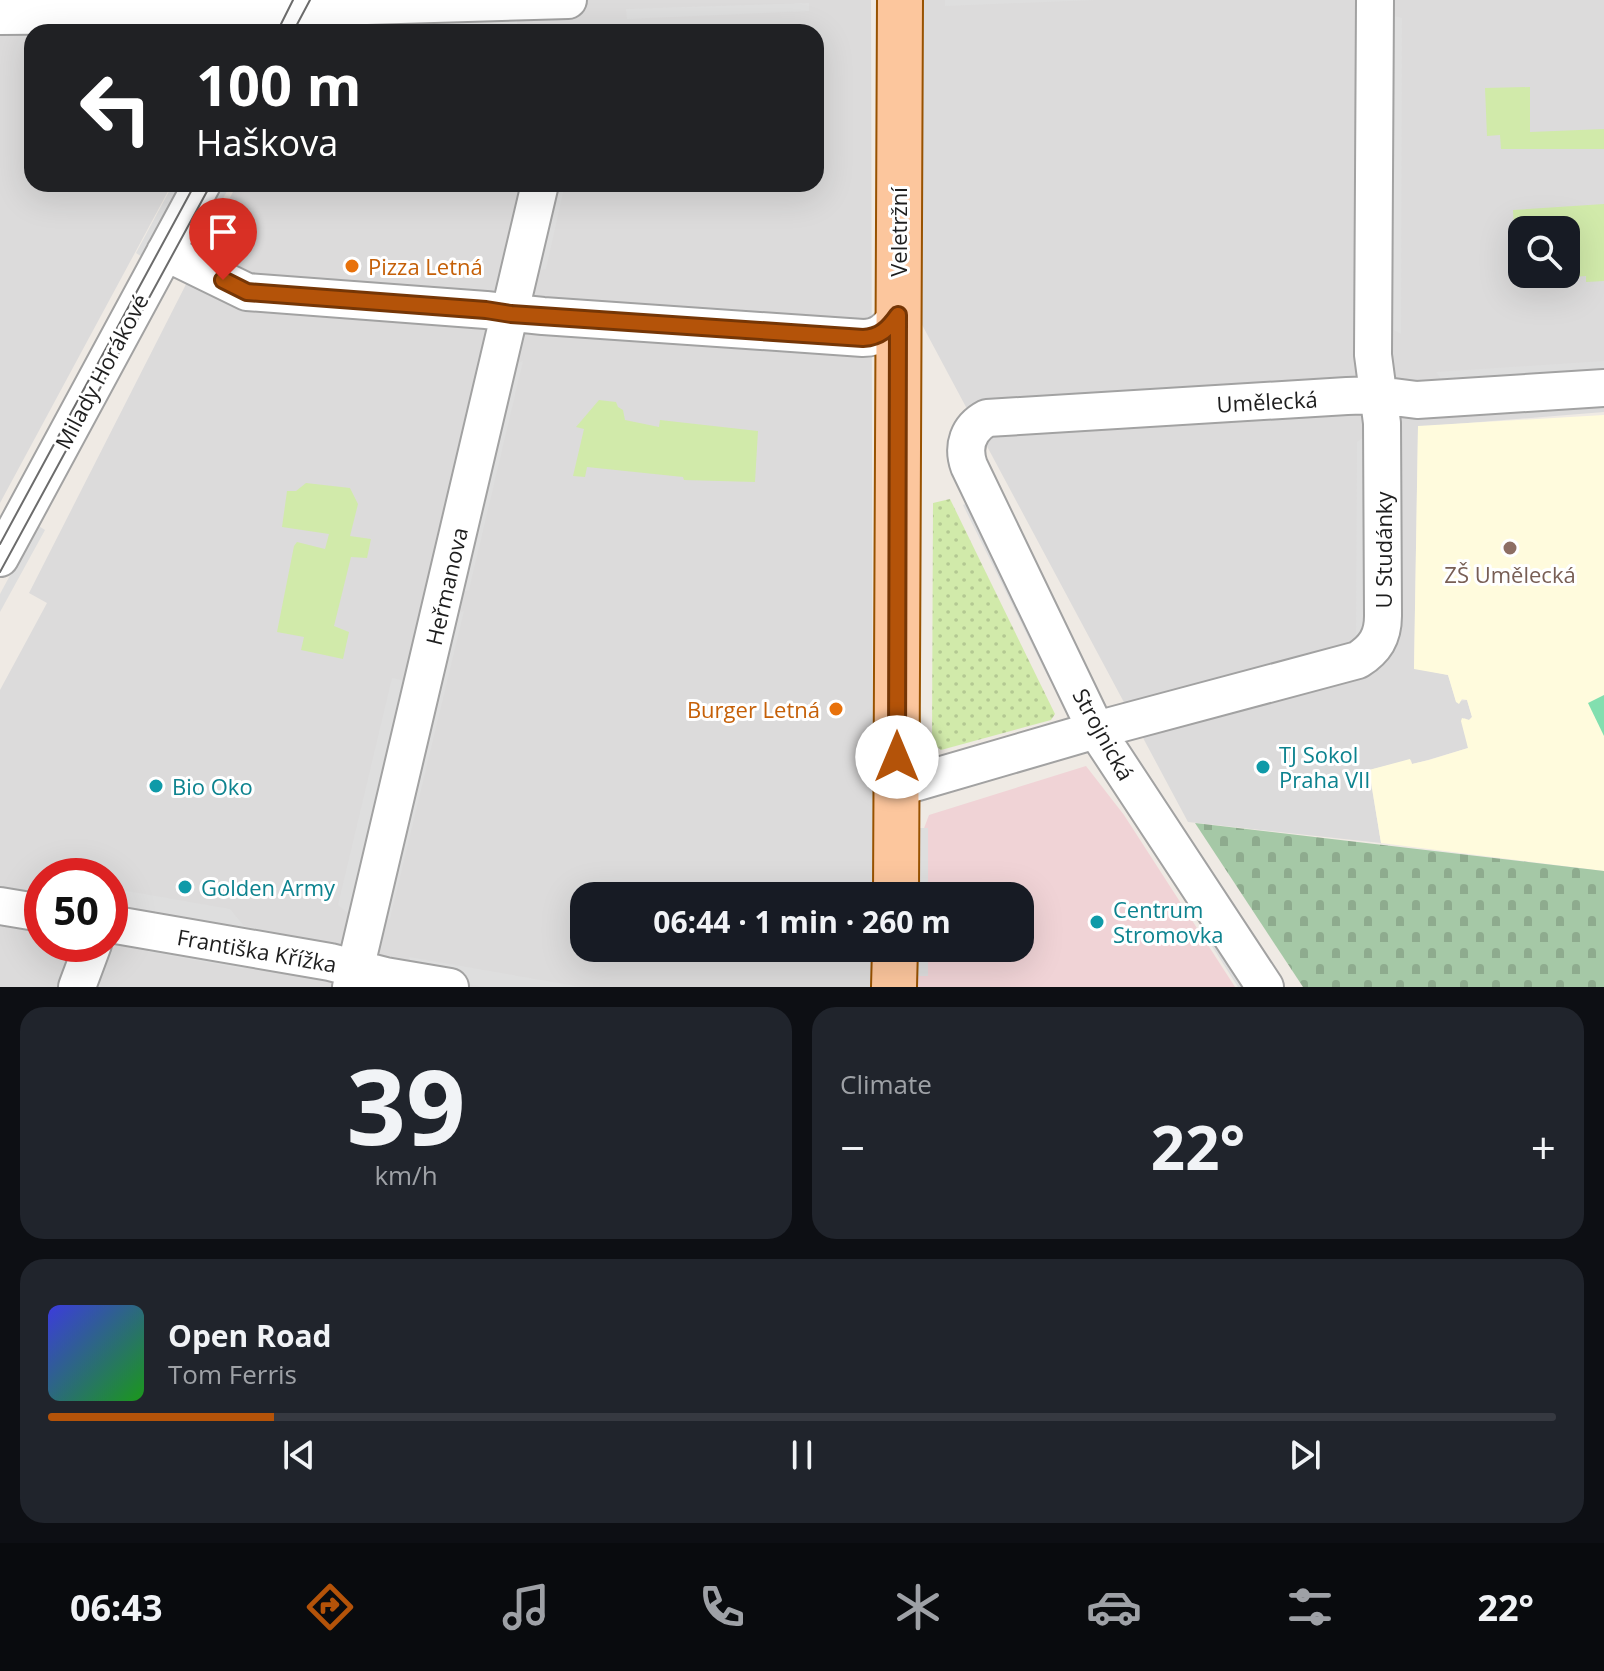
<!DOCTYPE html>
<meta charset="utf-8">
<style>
body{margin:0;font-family:"Open Sans",sans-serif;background:#20242c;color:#f1f3f6;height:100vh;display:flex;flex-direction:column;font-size:30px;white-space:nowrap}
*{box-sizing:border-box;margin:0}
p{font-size:26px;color:#9ea1a6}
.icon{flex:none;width:44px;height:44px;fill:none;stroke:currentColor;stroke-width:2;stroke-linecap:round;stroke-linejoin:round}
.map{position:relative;height:987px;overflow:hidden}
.side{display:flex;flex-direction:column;gap:20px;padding:20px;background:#0d0f14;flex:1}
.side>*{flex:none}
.top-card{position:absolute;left:24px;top:24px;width:800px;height:168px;border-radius:24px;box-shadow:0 8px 32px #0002;background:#202124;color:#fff;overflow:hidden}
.tools{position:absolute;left:1508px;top:216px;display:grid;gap:16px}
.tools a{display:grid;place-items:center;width:72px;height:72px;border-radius:16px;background:#171b24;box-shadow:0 8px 32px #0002;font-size:40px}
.speed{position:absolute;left:24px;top:858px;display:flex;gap:16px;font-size:40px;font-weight:700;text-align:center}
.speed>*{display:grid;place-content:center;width:104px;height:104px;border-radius:50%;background:#171b24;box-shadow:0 8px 32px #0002;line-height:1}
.speed .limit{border:12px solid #d22;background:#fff;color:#111}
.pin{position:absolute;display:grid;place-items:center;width:68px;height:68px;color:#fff;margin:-82px -34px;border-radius:50% 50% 50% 0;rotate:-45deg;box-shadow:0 0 8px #0007}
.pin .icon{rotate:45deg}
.me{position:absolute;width:88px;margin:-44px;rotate:0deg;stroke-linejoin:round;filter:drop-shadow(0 0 6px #0008)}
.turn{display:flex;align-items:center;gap:28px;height:168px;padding:0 40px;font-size:36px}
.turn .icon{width:104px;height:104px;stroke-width:2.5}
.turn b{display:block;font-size:56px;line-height:68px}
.big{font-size:60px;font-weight:700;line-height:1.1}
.side .widget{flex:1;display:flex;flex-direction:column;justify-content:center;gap:12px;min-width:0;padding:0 28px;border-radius:24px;background:#20242c}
.side .dial{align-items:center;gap:0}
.dial b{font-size:104px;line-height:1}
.song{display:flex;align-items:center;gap:24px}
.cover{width:96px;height:96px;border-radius:12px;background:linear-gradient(135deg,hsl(240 70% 55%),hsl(120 70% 35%))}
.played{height:8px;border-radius:4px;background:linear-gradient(90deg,#b45309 15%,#363941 15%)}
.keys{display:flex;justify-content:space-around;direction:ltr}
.heat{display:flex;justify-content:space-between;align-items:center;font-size:44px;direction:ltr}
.side .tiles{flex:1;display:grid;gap:20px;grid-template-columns:1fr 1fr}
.widget:last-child{grid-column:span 2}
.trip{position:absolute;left:570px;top:882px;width:464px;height:80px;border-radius:24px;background:#171b24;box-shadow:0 8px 32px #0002;font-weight:700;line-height:80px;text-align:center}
.dock{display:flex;height:128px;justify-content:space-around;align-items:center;background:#090b0e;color:#9ea1a6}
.dock .icon{width:56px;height:56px}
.dock .active{color:#b45309}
.dock b{font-size:36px;color:#f1f3f6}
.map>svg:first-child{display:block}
</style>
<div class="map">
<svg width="1604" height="987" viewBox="0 0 1604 987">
<defs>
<pattern id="grass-dots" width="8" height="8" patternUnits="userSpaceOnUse" patternTransform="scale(2)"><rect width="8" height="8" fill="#d1eaaa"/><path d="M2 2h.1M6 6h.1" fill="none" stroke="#b3c892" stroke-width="1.8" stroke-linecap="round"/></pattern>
<pattern id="cemetery-stones" width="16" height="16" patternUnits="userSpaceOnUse" patternTransform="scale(2)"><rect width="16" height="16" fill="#a5c8a6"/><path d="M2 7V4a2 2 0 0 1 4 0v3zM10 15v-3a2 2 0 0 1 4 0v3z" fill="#8eab8e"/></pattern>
</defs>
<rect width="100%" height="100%" fill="#efeae4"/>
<path fill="#dcdbdb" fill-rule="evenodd" d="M0 0 32 32V184H172L0 503Z
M336 0H871L873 896H584V948H873V987H0V690L47 603 29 593 237 184H816V32H319ZM42 876H110V944H42Z
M922 0H1604V412L1418 427 1414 668 1448 675 1456 701 1467 700 1472 717 1469 720 1464 718 1468 748 1428 760 1412 764 1411 760 1369 770 1381 843 1188 822 920 321ZM1522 230H1566V274H1522Z"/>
<path fill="#f0d3d6" d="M1086 766 1124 815 1235 987H918L919 948H1020V896H919L920 839 929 815Z"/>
<path fill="#fffbdd" d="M1604 415V871L1381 843 1369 770 1410 759 1412 764 1429 760 1468 748 1461 721 1462 718 1469 720 1472 717 1467 700 1462 699 1459 704 1456 702 1448 675 1414 669 1418 426Z"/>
<path fill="url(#grass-dots)" d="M950 499 1055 714 1051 720 941 750 932 743 933 503Z"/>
<path fill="url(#cemetery-stones)" d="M1195 823 1604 871V987H1303Z"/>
<path fill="#d1eaaa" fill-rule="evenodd" d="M1530 87V132L1604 129V149H1501L1500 135 1487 136 1485 88Z
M1604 204V281L1586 282V276L1574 277V283L1517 286 1513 210ZM1566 230V274H1522V230Z
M599 400 616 402 618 407 623 410 625 420 659 427 660 420 758 431 755 482 684 480 683 477 587 467 585 477 573 476 584 429 576 427Z
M306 483 350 488 358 504 350 536 371 539 367 558 351 557 334 626 349 632 343 659 301 650 304 637 277 632 294 546 297 542 325 549 329 534 282 527 287 491H296Z"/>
<path fill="#82dfaf" d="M1604 695V736L1588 703Z"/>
<path fill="#dedede" d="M945 0H1096L945 6Z
M809 3V11L627 19 626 9Z
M1384 13 1402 18 1401 334 1382 323Z
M517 15V25L343 31V22Z
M173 184H185L144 258 136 253Z
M218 184H231L204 233 195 228Z
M547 184H565L546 269 525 274Z
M523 361 469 590 449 596 503 368Z
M1604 361V379L1448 389 1436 372Z
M1375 429V622L1351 646 1356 633 1357 442Z
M972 501 1059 677 1050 681 963 505Z
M37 525 45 530 0 612V594Z
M464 611 390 919 372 924 444 619Z
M392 678 406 681 358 921 338 905Z
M918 828H928V896H918Z
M110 888 230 909 244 926 313 940 312 949 110 914Z
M1206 921 1249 987H1238L1199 926Z
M150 942 246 960 244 969 149 952Z
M917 948H928V976H917Z
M409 957 581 987H484L414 975Z"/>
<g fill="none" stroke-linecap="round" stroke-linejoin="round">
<defs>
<path id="minor" d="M0 16 256 14 299 8 568 0
M165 252 247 292 486 310 543 316 863 338C880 338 888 329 898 315
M0 558 202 184
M897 788 1096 730 1358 660C1375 649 1383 637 1383 616L1382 423 1373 355 1375 0
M0 906 42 913
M110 924 330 962 385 976 450 987
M77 987 93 944
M351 987 540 184
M1265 987 1096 730 969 466C962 446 968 428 987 418L1347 396 1378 395 1417 400 1604 388"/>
<path id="major" d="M896 896 900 0
M894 987 895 948"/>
</defs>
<use href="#minor" stroke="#a2a2a2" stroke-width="40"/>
<use href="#major" stroke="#985200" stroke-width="48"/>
<use href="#minor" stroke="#fff" stroke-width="36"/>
<use href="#major" stroke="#fcc69d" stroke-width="44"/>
<path stroke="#6c6c6c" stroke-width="2" d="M277 32 293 0
M293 32 310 0
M0 544 195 184
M0 572 211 184"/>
</g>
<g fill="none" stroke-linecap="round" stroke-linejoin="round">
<defs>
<path id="route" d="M223 280 247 292 486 310 511 314 863 338C880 337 888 329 898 315L897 757"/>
</defs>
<use href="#route" stroke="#753606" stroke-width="20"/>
<use href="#route" stroke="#b45309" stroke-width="14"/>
</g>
<g fill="#e8710a" stroke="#fff" stroke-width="3">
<circle cx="352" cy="266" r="8"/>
<circle cx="836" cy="709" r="8"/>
</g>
<circle fill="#8d6e63" stroke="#fff" stroke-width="3" cx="1510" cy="548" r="8"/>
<g fill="#0f9aa8" stroke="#fff" stroke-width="3">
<circle cx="1263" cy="767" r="8"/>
<circle cx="156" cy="786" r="8"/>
<circle cx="185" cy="887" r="8"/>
<circle cx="1097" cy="922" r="8"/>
</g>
<g text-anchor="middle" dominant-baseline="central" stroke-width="6" stroke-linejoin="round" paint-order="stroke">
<g font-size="22" fill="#1e1e1e" stroke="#fff">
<text transform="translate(898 232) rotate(-90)">Veletržní</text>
<text transform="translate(101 371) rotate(-62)">Milady Horákové</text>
<text transform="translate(1267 401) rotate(-3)">Umělecká</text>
<text transform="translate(1383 550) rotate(-90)">U Studánky</text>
<text transform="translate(446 586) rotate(-77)">Heřmanova</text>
<text transform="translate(1104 734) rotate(61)">Strojnická</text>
<text transform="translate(257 950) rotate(10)">Františka Křížka</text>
</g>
<g font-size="22" fill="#c56008" stroke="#fff" text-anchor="start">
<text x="368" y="266">Pizza Letná</text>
<text x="820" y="709" text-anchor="end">Burger Letná</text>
</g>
<g font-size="22" fill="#785e54" stroke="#fff">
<text x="1510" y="574">ZŠ Umělecká</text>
</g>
<g font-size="22" fill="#0d838f" stroke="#fff" text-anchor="start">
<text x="1279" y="754">TJ Sokol<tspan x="1279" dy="25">Praha VII</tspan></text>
<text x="172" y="786">Bio Oko</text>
<text x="201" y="887">Golden Army</text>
<text x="1113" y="909">Centrum<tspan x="1113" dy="25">Stromovka</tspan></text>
</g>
</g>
</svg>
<div class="tools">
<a><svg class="icon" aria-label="search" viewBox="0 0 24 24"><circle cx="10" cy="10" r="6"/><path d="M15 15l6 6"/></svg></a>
</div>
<div class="speed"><div class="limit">50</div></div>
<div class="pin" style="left:223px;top:280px;background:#d93025"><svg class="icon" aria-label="arrive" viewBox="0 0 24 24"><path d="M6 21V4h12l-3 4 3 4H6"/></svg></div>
<svg class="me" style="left:897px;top:757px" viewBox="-20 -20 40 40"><circle r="19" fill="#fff"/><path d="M0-13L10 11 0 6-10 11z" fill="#b45309"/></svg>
<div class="trip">06:44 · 1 min · 260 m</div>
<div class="top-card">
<div class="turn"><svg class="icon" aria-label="left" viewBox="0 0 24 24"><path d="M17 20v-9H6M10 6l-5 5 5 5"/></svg><div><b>100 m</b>Haškova</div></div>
</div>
</div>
<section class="side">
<div class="tiles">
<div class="widget dial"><b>39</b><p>km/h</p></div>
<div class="widget"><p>Climate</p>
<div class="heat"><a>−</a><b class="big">22°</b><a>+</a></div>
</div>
<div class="widget">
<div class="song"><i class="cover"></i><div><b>Open Road</b><p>Tom Ferris</p></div></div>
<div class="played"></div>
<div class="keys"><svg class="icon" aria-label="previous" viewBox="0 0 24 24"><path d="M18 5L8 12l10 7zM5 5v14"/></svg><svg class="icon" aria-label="pause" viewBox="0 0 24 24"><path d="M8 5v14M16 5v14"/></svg><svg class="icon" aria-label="next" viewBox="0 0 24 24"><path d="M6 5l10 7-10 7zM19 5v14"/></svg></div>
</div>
</div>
</section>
<nav class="dock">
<b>06:43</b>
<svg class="icon active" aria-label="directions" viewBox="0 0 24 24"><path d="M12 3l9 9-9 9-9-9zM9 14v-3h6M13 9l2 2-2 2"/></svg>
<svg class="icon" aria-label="music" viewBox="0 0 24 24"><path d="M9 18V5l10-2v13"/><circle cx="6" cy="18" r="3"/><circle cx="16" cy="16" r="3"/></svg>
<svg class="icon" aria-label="phone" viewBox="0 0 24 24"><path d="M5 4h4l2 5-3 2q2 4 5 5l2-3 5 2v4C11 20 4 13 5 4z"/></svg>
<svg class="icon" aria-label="climate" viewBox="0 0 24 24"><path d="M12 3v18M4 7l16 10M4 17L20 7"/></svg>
<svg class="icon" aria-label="car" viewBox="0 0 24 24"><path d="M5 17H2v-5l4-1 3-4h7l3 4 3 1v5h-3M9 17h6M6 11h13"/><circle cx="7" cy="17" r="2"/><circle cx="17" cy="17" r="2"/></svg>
<svg class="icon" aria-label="filters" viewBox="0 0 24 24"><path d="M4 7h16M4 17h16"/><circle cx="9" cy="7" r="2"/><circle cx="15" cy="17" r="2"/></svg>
<b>22°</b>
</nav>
